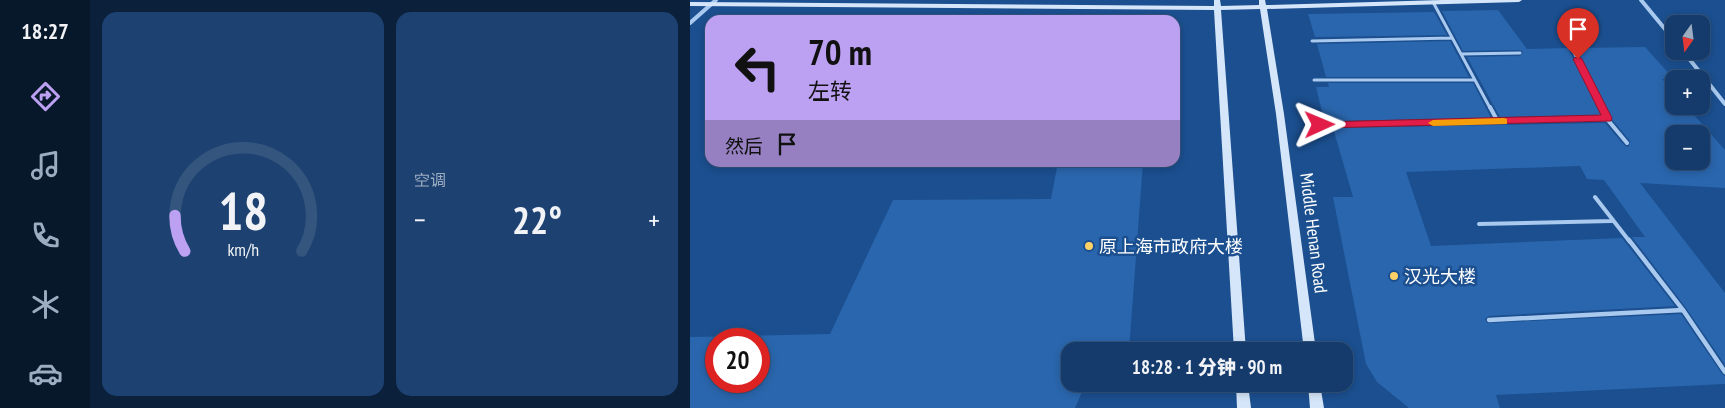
<!DOCTYPE html>
<html lang="zh">
<meta charset="utf-8">
<style>
body{margin:0;font-family:"PT Sans Narrow","Noto Sans SC",sans-serif;background:#1d4271;color:#f1f3f6;height:100vh;display:flex;flex-direction:column;font-size:19px;white-space:nowrap}
*{box-sizing:border-box;margin:0}
p{font-size:16px;color:#9dadc1}
.icon{flex:none;width:28px;height:28px;fill:none;stroke:currentColor;stroke-width:2;stroke-linecap:round;stroke-linejoin:round}
.map{position:relative;flex:1;overflow:hidden}
.sheet{display:flex;flex-direction:column;gap:12px;padding:12px;background:#0b203b;width:600px}
.sheet>*{flex:none}
.banner{position:absolute;left:15px;top:15px;width:475px;height:152px;border-radius:15px;box-shadow:0 2px 8px #0003,0 0 0 1px #33557e;background:#bca0f2;color:#111;overflow:hidden}
.needle{width:32px;rotate:194deg}
.tools{position:absolute;left:975px;top:15px;display:grid;gap:10px}
.tools a{display:grid;place-items:center;width:45px;height:45px;border-radius:10px;background:#143b6b;box-shadow:0 2px 8px #0003,0 0 0 1px #33557e;font-size:25px}
.speed{position:absolute;left:15px;top:328px;display:flex;gap:10px;font-size:25px;font-weight:700;text-align:center}
.speed>*{display:grid;place-content:center;width:65px;height:65px;border-radius:50%;background:#143b6b;box-shadow:0 2px 8px #0003,0 0 0 1px #33557e;line-height:1}
.speed .limit{border:8px solid #d22;background:#fff;color:#111}
.pin{position:absolute;display:grid;place-items:center;width:42px;height:42px;color:#fff;margin:-51px -21px;border-radius:50% 50% 50% 0;rotate:-45deg;box-shadow:0 0 5px #0007}
.pin .icon{rotate:45deg}
.me{position:absolute;width:55px;margin:-28px;rotate:89deg;stroke-linejoin:round;filter:drop-shadow(0 0 4px #0008)}
.turn{display:flex;align-items:center;gap:18px;height:105px;padding:0 20px;font-size:22px}
.turn .icon{width:65px;height:65px;stroke-width:2.5}
.turn b{display:block;font-size:35px;line-height:42px}
.then{display:flex;align-items:center;height:48px;padding:0 20px;background:#0003;gap:10px;font-size:19px}
.big{font-size:38px;font-weight:800;line-height:1.1}
.sheet .tile{flex:1;display:flex;flex-direction:column;justify-content:center;gap:8px;min-width:0;padding:0 18px;border-radius:15px;background:#1d4271}
.sheet .dial{align-items:center;gap:0}
.dial svg{height:130px;overflow:visible;fill:none;stroke:#33557e;stroke-width:7;stroke-linecap:round;text-anchor:middle}
.dial text{fill:#f1f3f6;stroke:none}
.heat{display:flex;justify-content:space-between;align-items:center;font-size:28px;direction:ltr}
.sheet .tiles{flex:1;display:grid;gap:12px;grid-template-columns:repeat(2,1fr)}
.trip{position:absolute;left:371px;top:342px;width:292px;height:50px;border-radius:15px;background:#143b6b;box-shadow:0 2px 8px #0003,0 0 0 1px #33557e;font-weight:800;line-height:50px;text-align:center}
main{display:flex;flex:1;min-height:0}
.tab-bar{display:flex;flex-direction:column;width:90px;justify-content:space-around;align-items:center;background:#08182b;color:#9dadc1}
.tab-bar .icon{width:35px;height:35px}
.tab-bar .on{color:#bca0f2}
.tab-bar b{font-size:22px;color:#f1f3f6}
.map>svg:first-child{display:block}
</style>
<main>
<nav class="tab-bar">
<b>18:27</b>
<svg class="icon on" aria-label="directions" viewBox="0 0 24 24"><path d="M12 3l9 9-9 9-9-9zM9 14v-3h6M13 9l2 2-2 2"/></svg>
<svg class="icon" aria-label="music" viewBox="0 0 24 24"><path d="M9 18V5l10-2v13"/><circle cx="6" cy="18" r="3"/><circle cx="16" cy="16" r="3"/></svg>
<svg class="icon" aria-label="phone" viewBox="0 0 24 24"><path d="M5 4h4l2 5-3 2q2 4 5 5l2-3 5 2v4C11 20 4 13 5 4z"/></svg>
<svg class="icon" aria-label="climate" viewBox="0 0 24 24"><path d="M12 3v18M4 7l16 10M4 17L20 7"/></svg>
<svg class="icon" aria-label="car" viewBox="0 0 24 24"><path d="M5 17H2v-5l4-1 3-4h7l3 4 3 1v5h-3M9 17h6M6 11h13"/><circle cx="7" cy="17" r="2"/><circle cx="17" cy="17" r="2"/></svg>
</nav>
<section class="sheet">
<div class="tiles">
<div class="tile dial"><svg viewBox="0 0 100 80">
<path d="M14 69A42 42 0 1 1 86 69"/>
<path d="M14 69A42 42 0 0 1 8 47" stroke="#bca0f2"/>
<text x="50" y="56" font-size="32" font-weight="700">18</text>
<text x="50" y="72" font-size="11">km/h</text>
</svg></div>
<div class="tile"><p>空调</p>
<div class="heat"><a>−</a><b class="big">22°</b><a>+</a></div>
</div>
</div>
</section>
<div class="map">
<svg width="1035" height="408" viewBox="0 0 1035 408">
<rect width="100%" height="100%" fill="#1b4f8f"/>
<path fill="#2a66ad" fill-rule="evenodd" d="M808 10 837 49 878 48 911 115 810 117 777 57 830 56 833 52 830 50 773 51 752 11Z
M744 12 757 35 625 37 618 14Z
M760 41 779 77H636L627 44Z
M955 47 984 79H972L984 92V106H996L1035 150V188L950 183 1035 293V365L996 308 942 237H955L914 180 897 179 890 166 716 172 741 246 932 238 985 306 799 316 795 319 797 323 991 314 1032 374 1035 376V384L806 395 810 408H719L687 382 676 364 643 197H663L643 128 915 123 934 145 938 147 940 141 920 117 886 48ZM984 134H1011V161H984Z
M638 83H783L801 118 641 121 639 116H633L626 87H639Z
M368 162H453L439 351H380V384H403L392 392 385 408H0V337L140 334 203 200 361 199ZM26 339H69V381H26Z"/>
<g fill="none" stroke-linecap="round" stroke-linejoin="round">
<path stroke="#a9c9ee" stroke-width="3" d="M743 2 800 108
M622 41 762 38
M880 44 911 108
M771 54 830 53
M624 80H785"/>
<path stroke="#a9c9ee" stroke-width="4" d="M800 107 808 122
M911 107 917 119 937 143
M630 125 917 119
M905 197 940 242
M789 224 922 221"/>
<path stroke="#a9c9ee" stroke-width="4.5" d="M939 240 993 310 1035 372
M799 320 993 310"/>
<path stroke="#a9c9ee" stroke-width="4" d="M951 0 984 40
M0 23 26 0
M993 51 1035 104"/>
<path fill="#d6e6fa" fill-rule="evenodd" d="M524 0H530L531 6 569 5V0H575L576 5 752 0H832L829 2 577 9 594 114 626 351H614L586 114 570 9 531 10 556 351H544L524 10 0 6V2L524 6Z
M546 384H558L561 408H547Z
M618 384H630L634 408H620Z"/>
</g>
<path fill="#e11d48" stroke="#92132f" d="M888 56 892 59 922 118 921 121 630 128 625 125 630 122 911 115 883 59Z"/>
<path fill="#f59e0b" d="M814 118 817 119V124L743 126 738 123 743 120Z"/>
<g fill="#ffd166" stroke="#1b4f8f" stroke-width="2">
<circle cx="399" cy="246" r="5"/>
<circle cx="704" cy="276" r="5"/>
</g>
<g text-anchor="middle" dominant-baseline="central" stroke-width="5" stroke-linejoin="round" paint-order="stroke">
<g font-size="18" fill="#fff" stroke="#1b4f8f">
<text transform="translate(624 233) rotate(83)">Middle Henan Road</text>
</g>
<g font-size="18" fill="#fff" stroke="#1b4f8f" text-anchor="start">
<text x="409" y="246">原上海市政府大楼</text>
<text x="714" y="276">汉光大楼</text>
</g>
</g>
</svg>
<div class="tools">
<a><svg class="needle" viewBox="-14 -14 28 28"><path d="M0-13l5 13h-10z" fill="#e53935"/><path d="M0 13l5-13h-10z" fill="#9dadc1"/></svg></a>
<a>+</a>
<a>−</a>
</div>
<div class="speed"><div class="limit">20</div></div>
<div class="pin" style="left:888px;top:59px;background:#d93025"><svg class="icon" aria-label="arrive" viewBox="0 0 24 24"><path d="M6 21V4h12l-3 4 3 4H6"/></svg></div>
<svg class="me" style="left:630px;top:125px" viewBox="-20 -20 40 40"><path d="M0-17L14 15 0 8-14 15z" fill="#e11d48" stroke="#fff" stroke-width="4"/></svg>
<div class="trip">18:28 · 1 分钟 · 90 m</div>
<div class="banner">
<div class="turn"><svg class="icon" aria-label="left" viewBox="0 0 24 24"><path d="M17 20v-9H6M10 6l-5 5 5 5"/></svg><div><b>70 m</b>左转</div></div>
<div class="then">然后<svg class="icon" aria-label="arrive" viewBox="0 0 24 24"><path d="M6 21V4h12l-3 4 3 4H6"/></svg></div>
</div>
</div>
</main>
